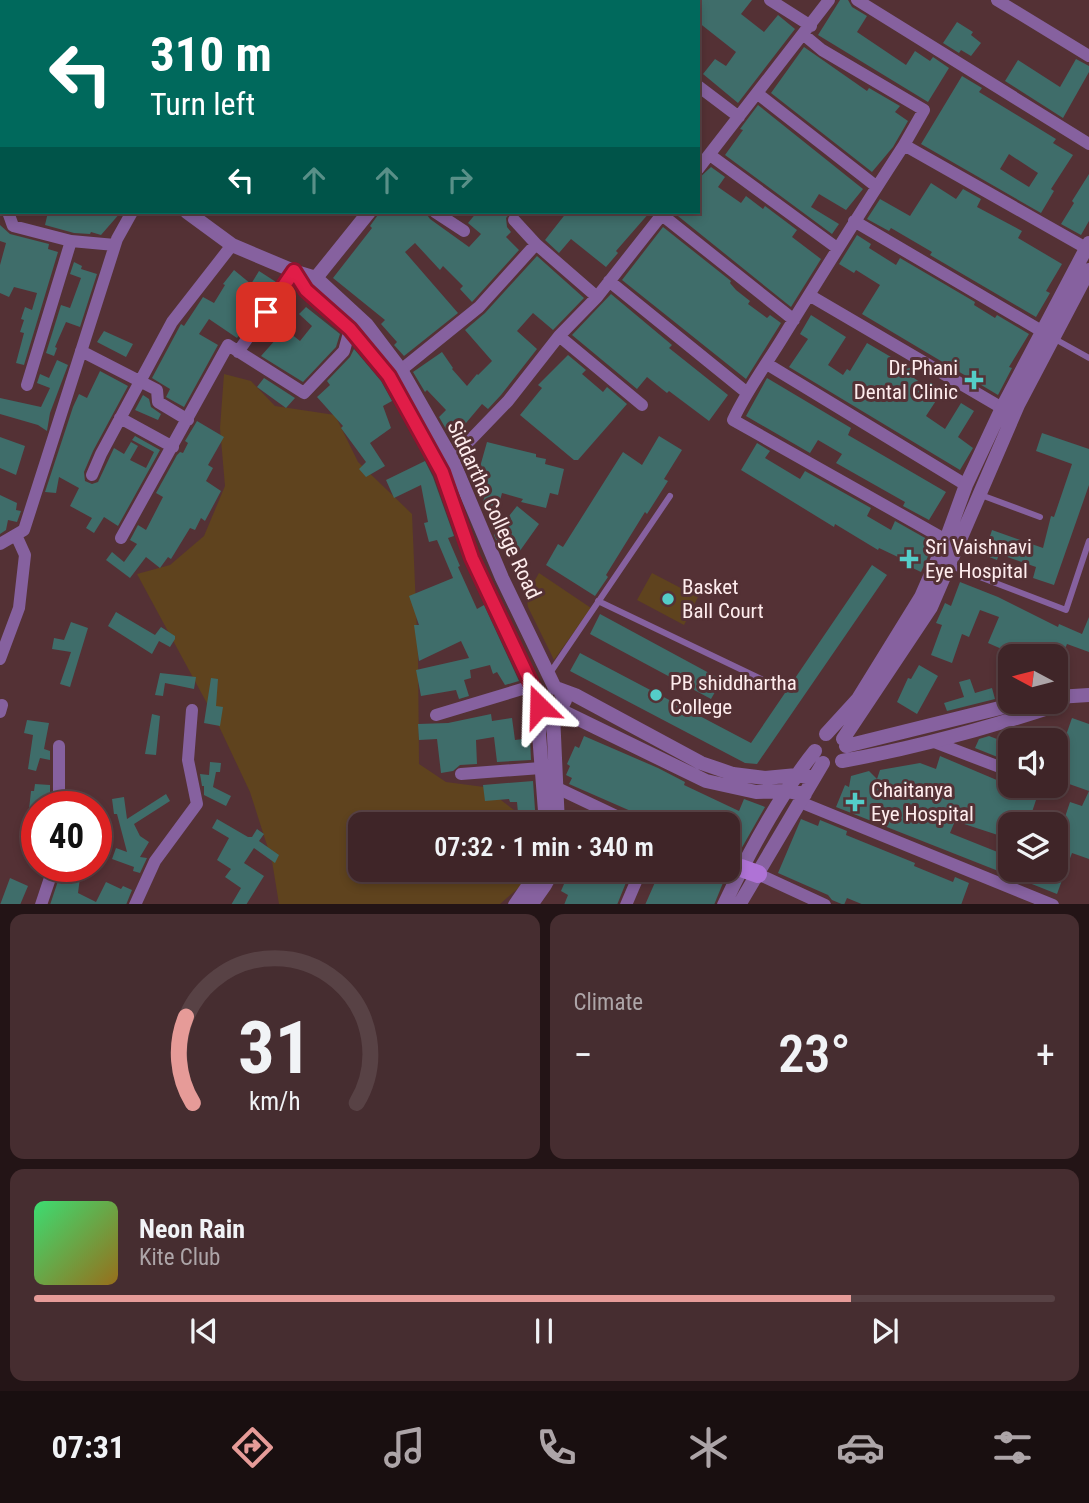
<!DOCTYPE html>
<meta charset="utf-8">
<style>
body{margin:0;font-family:"Roboto Condensed",sans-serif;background:#462d30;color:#f1f3f6;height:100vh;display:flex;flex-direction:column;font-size:26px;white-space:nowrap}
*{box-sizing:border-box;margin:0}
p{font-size:23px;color:#ada5a8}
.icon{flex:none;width:38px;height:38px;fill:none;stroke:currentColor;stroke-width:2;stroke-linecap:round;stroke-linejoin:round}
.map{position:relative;height:904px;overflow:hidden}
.sheet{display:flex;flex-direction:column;gap:10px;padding:10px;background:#231416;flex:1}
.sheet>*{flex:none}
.hud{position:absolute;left:0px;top:0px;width:700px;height:214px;box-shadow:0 4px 10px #0003,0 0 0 2px #584245;background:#00695c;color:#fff;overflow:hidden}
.needle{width:46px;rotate:277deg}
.fabs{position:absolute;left:998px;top:644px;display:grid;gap:14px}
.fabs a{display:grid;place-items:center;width:70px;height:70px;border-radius:14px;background:#3f2528;box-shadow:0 4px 10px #0003,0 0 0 2px #584245;font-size:35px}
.speed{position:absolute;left:21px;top:791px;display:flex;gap:14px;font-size:35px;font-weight:700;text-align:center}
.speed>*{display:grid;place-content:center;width:91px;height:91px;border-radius:50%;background:#3f2528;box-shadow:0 4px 10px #0003,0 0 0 2px #584245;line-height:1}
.speed .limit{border:10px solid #d22;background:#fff;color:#111}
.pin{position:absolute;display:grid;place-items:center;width:60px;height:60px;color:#fff;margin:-30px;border-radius:14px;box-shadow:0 4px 10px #0006}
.me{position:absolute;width:77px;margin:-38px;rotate:338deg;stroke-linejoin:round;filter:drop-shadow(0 0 5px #0008)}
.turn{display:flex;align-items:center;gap:24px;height:147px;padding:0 35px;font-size:32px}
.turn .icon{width:91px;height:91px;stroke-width:2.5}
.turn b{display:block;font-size:49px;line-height:60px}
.lanes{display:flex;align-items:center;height:66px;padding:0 35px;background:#0003;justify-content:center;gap:35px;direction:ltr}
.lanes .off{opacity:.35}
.big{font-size:52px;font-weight:600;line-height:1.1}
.sheet .card{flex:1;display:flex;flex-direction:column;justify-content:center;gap:10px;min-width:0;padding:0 24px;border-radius:14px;background:#462d30}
.sheet .dial{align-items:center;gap:0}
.dial svg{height:182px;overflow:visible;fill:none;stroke:#584245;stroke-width:7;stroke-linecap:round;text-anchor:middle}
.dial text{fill:#f1f3f6;stroke:none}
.song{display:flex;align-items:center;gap:21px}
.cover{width:84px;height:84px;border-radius:10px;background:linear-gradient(135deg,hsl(140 70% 55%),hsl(40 70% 35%))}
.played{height:7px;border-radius:4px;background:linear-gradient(90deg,#e69b98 80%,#584245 80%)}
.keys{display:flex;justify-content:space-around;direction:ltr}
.heat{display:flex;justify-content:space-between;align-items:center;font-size:38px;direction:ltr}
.sheet .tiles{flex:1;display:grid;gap:10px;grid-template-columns:1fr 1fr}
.card:last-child{grid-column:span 2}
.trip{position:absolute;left:348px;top:812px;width:392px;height:70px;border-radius:14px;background:#3f2528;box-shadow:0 4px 10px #0003,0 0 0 2px #584245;font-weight:600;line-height:70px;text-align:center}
.menu{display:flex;height:112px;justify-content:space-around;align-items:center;background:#190f10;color:#ada5a8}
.menu .icon{width:49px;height:49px}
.menu .on{color:#e69b98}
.menu b{font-size:32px;color:#f1f3f6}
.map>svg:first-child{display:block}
</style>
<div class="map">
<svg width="1089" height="905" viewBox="0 0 1089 905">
<rect width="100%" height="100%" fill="#543135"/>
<path fill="#5f431e" d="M224 374 251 381 275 406 335 415 358 462 412 514 418 655 419 764 446 782 484 787 514 810 526 824H360V870H531L530 878 500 904H279L272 861 250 792 216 720 137 574 170 565 204 536 225 486 220 428Z
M539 573 591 608 554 660 528 607 526 596Z
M652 573 698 597 684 625 637 600Z"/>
<path fill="#3f6d6a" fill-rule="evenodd" d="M698 0H752L741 14 764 32 778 15 795 29 738 103 703 74 715 59 726 66 736 52 698 22Z
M840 0H848L852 7 867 16 857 32 906 65 915 51 930 61 933 57 949 68 928 102 818 35Z
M957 22 973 32 971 35 981 43 971 56 961 50 959 53 943 43Z
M804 47 867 91 869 88 900 106 895 112 908 121 893 147 872 172 771 93Z
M1076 59 1089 66V72L1063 118 1005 81 1018 60 1060 87Z
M962 76 982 88 979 92 1056 139 1053 143 1073 155 1051 189 1054 191 1041 213 921 144ZM1009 154 1038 173 1029 187 1000 169Z
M758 105 863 189 846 210 819 194 811 207 839 224 832 234 725 155 743 130 740 129Z
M711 167 725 177 718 187 741 203 746 196 763 209 765 206 797 230 792 237 821 259 791 307 673 212H698V179Z
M1089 174V221L1081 235 1061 224 1074 203 1072 201Z
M931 183 956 199 963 189 981 199 977 207 1022 231 1018 238 1062 264 1046 291 1050 293 1036 317 930 255 932 252 891 228 889 231 867 219 880 199 910 216Z
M48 212H121L101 235 91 232 90 234 74 233 45 225Z
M380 212H425L430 219 469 247 481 234 468 223 477 212H511L506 218 507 227 511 232 506 237 519 250 472 302 460 289 463 286 443 266 440 270 415 243 405 252 458 313 404 356 394 345 397 342 381 324 385 320 333 278 372 228 370 226Z
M567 212H650L616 251 618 253 606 267 571 239 559 253 545 240Z
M0 225 10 234 49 244 48 249 58 252 24 365 16 363 24 333 20 332 24 320 21 319 25 307 32 310 37 293 14 287 9 297 0 293V265L6 243 0 241Z
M663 227 731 281 730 283 736 290 750 301 748 304 767 318 770 315 781 323 746 379 622 280Z
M857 235 871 244 869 248 896 265 900 258 975 302 974 305 995 318 997 315 1029 334 1009 367 1012 368 998 395 862 314 880 285 856 270 854 273 839 264Z
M537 256 584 298 553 330 533 313 517 331 537 349 501 395 488 409 482 404 455 436 446 429 439 417 446 410 427 390 425 392 413 372 442 352 453 368 452 369 467 386 477 374 478 375 492 361 465 330 485 313Z
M74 262 82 266 81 269 97 274 80 327 66 322 55 347 57 348 54 356 46 353 61 305 70 308 81 278 70 274Z
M234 270 251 284 259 271 276 282 237 338 209 319 199 334 218 345 184 407 166 397 170 389 152 378 181 324 184 326 203 297 214 303 225 285 223 284Z
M611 294 672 345 669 348 728 395 709 421 669 391 667 393 647 377 637 389 572 335Z
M306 307 340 334 336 347 303 382 261 356 285 329 300 341 312 326 299 314Z
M811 315 846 337 828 365 843 375 847 369 850 371 867 343 915 371 911 376 927 387 930 382 943 390 926 416 945 429 961 403 974 411 958 437 973 448 960 470 789 367 808 339 800 334Z
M104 331 133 344 126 357 97 342Z
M354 349 381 381 392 401 383 406 391 428 370 443 385 466 366 477 359 469 366 462 341 428 343 426 317 397 330 385 327 381 350 357Z
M568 355 586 370 582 374 603 392 607 387 627 404 578 460H574L520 415 542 388 538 385Z
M57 360 68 365 50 413 47 431 38 425 0 414V398L41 407 50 388 37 383 40 374 49 378Z
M100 371 128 386 93 451 84 472 85 481 92 484 98 482 114 448 124 454 131 442 138 446 130 460 146 468 154 452 132 440 135 436 160 450 118 526 104 517 94 533 86 528 92 518 70 506 79 488 59 477 56 493 45 492 73 407 79 394 87 398Z
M264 378 295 398 286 408 257 387Z
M767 378 851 428 848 435 946 492 929 520 903 506 905 502 836 463 842 454 818 440 810 453 746 416Z
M143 395 149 399 151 407 161 414 158 420 135 410Z
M197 421 224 437 208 465 213 468 206 481 221 491 205 521 201 518 195 530 190 528 171 559 168 557 160 568 146 557 130 578 106 560 112 552 124 562 137 544 130 540 138 525 146 530 163 497 156 493 177 455 180 452 183 453 188 443 185 441Z
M1042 433 1089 449V485L1054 585 1033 578 1036 567 999 554 997 560 984 555 992 530 1043 548 1051 516 1054 517 1072 464 1036 451Z
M659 436 682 450 664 479 668 481 647 514 645 512 606 575 608 577 595 596 546 565 558 544 563 547 623 452 642 465Z
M0 437 25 446 16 475 0 468Z
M487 442 536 454V457L546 459 545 464 564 469 558 495 550 493 546 508 521 502 523 499 502 493 497 512 485 509 487 503 483 502 486 491 479 489 481 482 476 481Z
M757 443 770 451 765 458 800 479 805 471 871 508 867 516 891 530 895 521 934 543 921 572 898 561 900 558 879 548 878 550 835 524 834 527 741 470Z
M425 461 433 477 454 536 448 538 460 566 458 567 477 609 484 605 519 681 505 685 497 672 493 674 490 665 470 670 471 678 464 680 469 696 459 699 456 690 421 696 416 670 469 658 461 641 419 661 414 625H419L409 596 453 578 437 540 429 542 424 523 428 522 421 485 394 498 386 480Z
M0 495 17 503 16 510 21 511 17 522 8 520 6 530 0 534Z
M517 506 539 524 517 555 496 540 494 535Z
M872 565 887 575 757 764 745 763 570 671 580 653 751 743Z
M960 582 998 597 1058 627 1059 624 1082 634 1089 617V652L1067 644 1055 673V656H1024L1005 648 1004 650 988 643 999 617 980 610 969 637 962 634 952 663 931 655 942 625 936 623 945 603 951 606Z
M116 612 155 635 161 627 175 636V639L170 647 159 641 152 654 108 626Z
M600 614 722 680 711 699 590 634Z
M71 622 88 628 70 687 60 684 71 652 52 649 54 638 64 640Z
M919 665 938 676 917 714 897 702 908 678 911 679Z
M160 673 196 677 194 689 165 683 163 696 155 695Z
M211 678 218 679 216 706 223 707 220 726 204 723Z
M970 679 975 693 992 688 995 699 947 711 944 703 964 697 959 682Z
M152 714 160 716 156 755 145 754Z
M491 714 492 721 512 718 515 740 530 738 531 760 497 762 494 737 476 740 477 764 460 765 453 771 441 773 437 739 419 740 418 724 448 723Z
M1072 718 1089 724V791L1055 779V740H1006L1010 730 1032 737 1036 727 1065 738Z
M27 720 49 723 44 749 50 751V760L40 758 36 771 28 769 33 735 24 733Z
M584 736 658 768 685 782 684 785 739 811 744 799 765 807 736 858 728 855V824H669L650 815 649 819 569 784 572 778 566 775 570 766 567 764 575 746 579 748Z
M989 736 1010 744V762L975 748 979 739Z
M940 756 1037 797 1028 824H1010V839L955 821 950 833 1010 857V870H1043L1050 873 1051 870H1055V847L1070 802 1082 806 1089 791V859L1072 853 1057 894 836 807 845 785 849 787 851 776 869 771 877 779 880 770 920 763 936 769Z
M210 762 221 763 220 772H216L213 787 231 796 226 806 204 795V786H202L200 774 209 775Z
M533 781 536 824H519L517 802H510L509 799 485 801 483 785Z
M35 784 50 785V807H37V857L24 856 31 791H34Z
M166 794 170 801 134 824 140 836 149 842 140 857 147 858 140 873 133 871 134 867 112 859 116 848 127 852 117 814H114L112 799 124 797 127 819Z
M217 819 248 837H252L257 829 264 834 259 841 279 855 275 863 254 848 244 863 264 876 246 905H231L241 888 225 877 231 869 217 860 229 838 212 828Z
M801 819 818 826 820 820 847 831 846 835 915 863 914 866 953 882 955 877 969 883 961 905H864L847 898 844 905 832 900 828 895 778 873Z
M63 866H72L81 870 78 893 96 902 106 882 121 889 123 886 132 890 126 905H50Z
M570 870H631L617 905H564L568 895 561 891Z
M657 870H706L725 878 714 905H645L656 880 653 879Z
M10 878 28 886 20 905H0Z"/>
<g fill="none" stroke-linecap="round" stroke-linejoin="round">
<path stroke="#86619f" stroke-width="6" d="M1055 339 1089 358
M981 495 1040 517
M951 566 1066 610 1089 541
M598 601 778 687
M550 673 670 496"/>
<path stroke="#86619f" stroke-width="12" d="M6 0 7 2
M187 0 190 2
M270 0 273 2
M436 0 438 2
M584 0 587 2
M770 0 811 26
M857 0 1089 144
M997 0 1089 56
M804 35 822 50 924 110 904 145
M698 86 739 117
M758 94 877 187
M0 102H2
M710 155 837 248
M698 169 829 0
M8 212 13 226 71 241
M435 212 464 231
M662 215 794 320
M514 220 536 244 597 297
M854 221 1050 336
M609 281 746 392
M809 295 1002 408
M559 336 642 405
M81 351 157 390 158 402 188 420
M238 352 294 271
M767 364 966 485
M401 370 479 307 536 244
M27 385 71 241 115 245
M120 418 173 447
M452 459 508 401 559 336 597 297 664 212
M92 475 101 454 172 322 232 245
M121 538 228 345 304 393 344 351 350 329
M946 540 733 420C747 390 766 365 783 337 823 272 863 208 904 145L1086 248
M0 544 24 530 117 239 132 212
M0 659 19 608 25 555 16 535
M0 712 2 705
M436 715 532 686
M934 742 1010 771
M59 746V807
M461 774 541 768
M555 787 633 824
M800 802 1053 905
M758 874 825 905
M41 905 54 866
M135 905 155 861 197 804 188 760 192 710
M626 905 641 870"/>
<path stroke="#86619f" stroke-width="14" d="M73 0 74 2
M232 2 233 0
M245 2V0
M516 2 517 0
M187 212 232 245 296 272 316 278 367 325 401 370 452 459 502 578 555 688
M296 272 306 290 350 329 389 376 442 473 472 558 538 698 542 710 549 714 560 710 565 700 560 691
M311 284 369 212
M556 688 575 695 701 763 733 774 765 778 797 775 814 778
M1057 697 1089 695
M542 710 539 734 546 824
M560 710 706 781 756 792 787 791 805 794
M553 714 558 824
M826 734 858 699 921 597 946 540 966 485 1002 408 1089 243
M843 739 931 607 1018 405 1089 270
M846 746 1024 702
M842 761C915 748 984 729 1054 706L1065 698
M515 905 539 870
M531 905 545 885 553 870
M724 905C749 852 778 797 815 751
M739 905 823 763"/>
<path stroke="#af73d6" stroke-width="18" d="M741 868 758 874"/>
</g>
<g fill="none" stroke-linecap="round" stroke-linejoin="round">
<defs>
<path id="route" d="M266 312 294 271 306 290 350 329 389 376 442 472 472 558 538 698 539 706"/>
</defs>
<use href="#route" stroke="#92132f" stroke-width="18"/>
<use href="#route" stroke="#e11d48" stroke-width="12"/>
</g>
<g fill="#54cdc8" stroke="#543135" stroke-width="2.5">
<path d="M970.5 369.5h7v7h7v7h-7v7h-7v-7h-7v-7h7z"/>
<path d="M905.5 548.5h7v7h7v7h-7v7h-7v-7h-7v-7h7z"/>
<circle cx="668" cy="599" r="7"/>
<circle cx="656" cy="695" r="7"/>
<path d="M851.5 791.5h7v7h7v7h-7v7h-7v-7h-7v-7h7z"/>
</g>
<g text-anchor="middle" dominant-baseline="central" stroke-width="6" stroke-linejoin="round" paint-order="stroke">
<g font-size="21" fill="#feeced" stroke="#543135" text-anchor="start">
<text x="958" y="368" text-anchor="end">Dr.Phani<tspan x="958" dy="24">Dental Clinic</tspan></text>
<text x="925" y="547">Sri Vaishnavi<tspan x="925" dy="24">Eye Hospital</tspan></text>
<text x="682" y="587">Basket<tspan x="682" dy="24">Ball Court</tspan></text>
<text x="670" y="683">PB shiddhartha<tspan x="670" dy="24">College</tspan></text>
<text x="871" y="790">Chaitanya<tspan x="871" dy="24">Eye Hospital</tspan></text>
</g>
<g font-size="21" fill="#feeced" stroke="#543135">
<text transform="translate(494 510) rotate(65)">Siddartha College Road</text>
</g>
</g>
</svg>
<div class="fabs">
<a><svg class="needle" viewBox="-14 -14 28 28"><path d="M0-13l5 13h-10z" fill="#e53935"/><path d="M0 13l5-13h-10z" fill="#ada5a8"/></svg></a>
<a><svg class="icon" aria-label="sound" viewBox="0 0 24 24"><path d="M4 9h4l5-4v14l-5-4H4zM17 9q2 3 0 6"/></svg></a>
<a><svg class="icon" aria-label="layers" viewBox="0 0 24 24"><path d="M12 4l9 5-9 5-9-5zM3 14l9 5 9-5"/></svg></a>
</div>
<div class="speed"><div class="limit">40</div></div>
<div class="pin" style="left:266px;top:312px;background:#d93025"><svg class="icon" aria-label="arrive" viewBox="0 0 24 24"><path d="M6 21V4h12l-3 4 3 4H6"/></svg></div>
<svg class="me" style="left:539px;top:706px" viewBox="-20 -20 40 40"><path d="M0-17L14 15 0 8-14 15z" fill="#e11d48" stroke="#fff" stroke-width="4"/></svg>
<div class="trip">07:32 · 1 min · 340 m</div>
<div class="hud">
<div class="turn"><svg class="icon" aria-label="left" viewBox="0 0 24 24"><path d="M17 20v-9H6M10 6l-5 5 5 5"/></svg><div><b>310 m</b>Turn left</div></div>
<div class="lanes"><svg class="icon" aria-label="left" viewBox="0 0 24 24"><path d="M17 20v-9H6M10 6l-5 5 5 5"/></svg><svg class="icon off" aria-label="ahead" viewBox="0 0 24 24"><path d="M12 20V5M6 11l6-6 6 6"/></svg><svg class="icon off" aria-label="ahead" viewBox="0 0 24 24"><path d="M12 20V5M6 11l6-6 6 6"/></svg><svg class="icon off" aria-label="right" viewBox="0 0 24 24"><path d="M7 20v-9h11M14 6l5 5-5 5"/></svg></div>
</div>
</div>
<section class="sheet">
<div class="tiles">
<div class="card dial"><svg viewBox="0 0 100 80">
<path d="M14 69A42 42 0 1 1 86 69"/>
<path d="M14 69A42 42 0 0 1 11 31" stroke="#e69b98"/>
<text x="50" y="56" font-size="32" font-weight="700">31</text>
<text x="50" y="72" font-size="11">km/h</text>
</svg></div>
<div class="card"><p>Climate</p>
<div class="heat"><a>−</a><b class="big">23°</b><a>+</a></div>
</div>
<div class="card">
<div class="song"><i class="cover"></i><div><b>Neon Rain</b><p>Kite Club</p></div></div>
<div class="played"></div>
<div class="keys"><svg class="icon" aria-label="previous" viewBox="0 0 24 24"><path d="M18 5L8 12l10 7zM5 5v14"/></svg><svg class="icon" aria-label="pause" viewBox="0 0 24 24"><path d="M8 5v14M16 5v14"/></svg><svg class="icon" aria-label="next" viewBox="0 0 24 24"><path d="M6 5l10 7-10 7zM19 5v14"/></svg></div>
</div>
</div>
</section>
<nav class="menu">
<b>07:31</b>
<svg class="icon on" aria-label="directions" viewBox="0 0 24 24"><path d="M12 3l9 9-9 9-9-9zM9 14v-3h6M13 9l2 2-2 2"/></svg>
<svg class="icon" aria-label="music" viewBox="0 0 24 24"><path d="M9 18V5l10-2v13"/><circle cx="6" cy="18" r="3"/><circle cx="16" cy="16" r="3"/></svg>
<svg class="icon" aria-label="phone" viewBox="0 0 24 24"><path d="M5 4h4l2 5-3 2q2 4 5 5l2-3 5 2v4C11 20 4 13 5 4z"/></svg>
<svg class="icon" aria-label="climate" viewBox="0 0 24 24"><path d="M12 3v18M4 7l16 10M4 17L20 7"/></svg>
<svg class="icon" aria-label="car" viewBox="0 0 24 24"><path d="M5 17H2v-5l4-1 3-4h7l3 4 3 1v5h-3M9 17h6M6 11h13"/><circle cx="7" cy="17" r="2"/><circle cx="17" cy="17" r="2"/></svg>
<svg class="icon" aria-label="filters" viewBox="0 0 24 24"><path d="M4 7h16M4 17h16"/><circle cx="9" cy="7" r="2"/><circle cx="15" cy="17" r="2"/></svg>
</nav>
